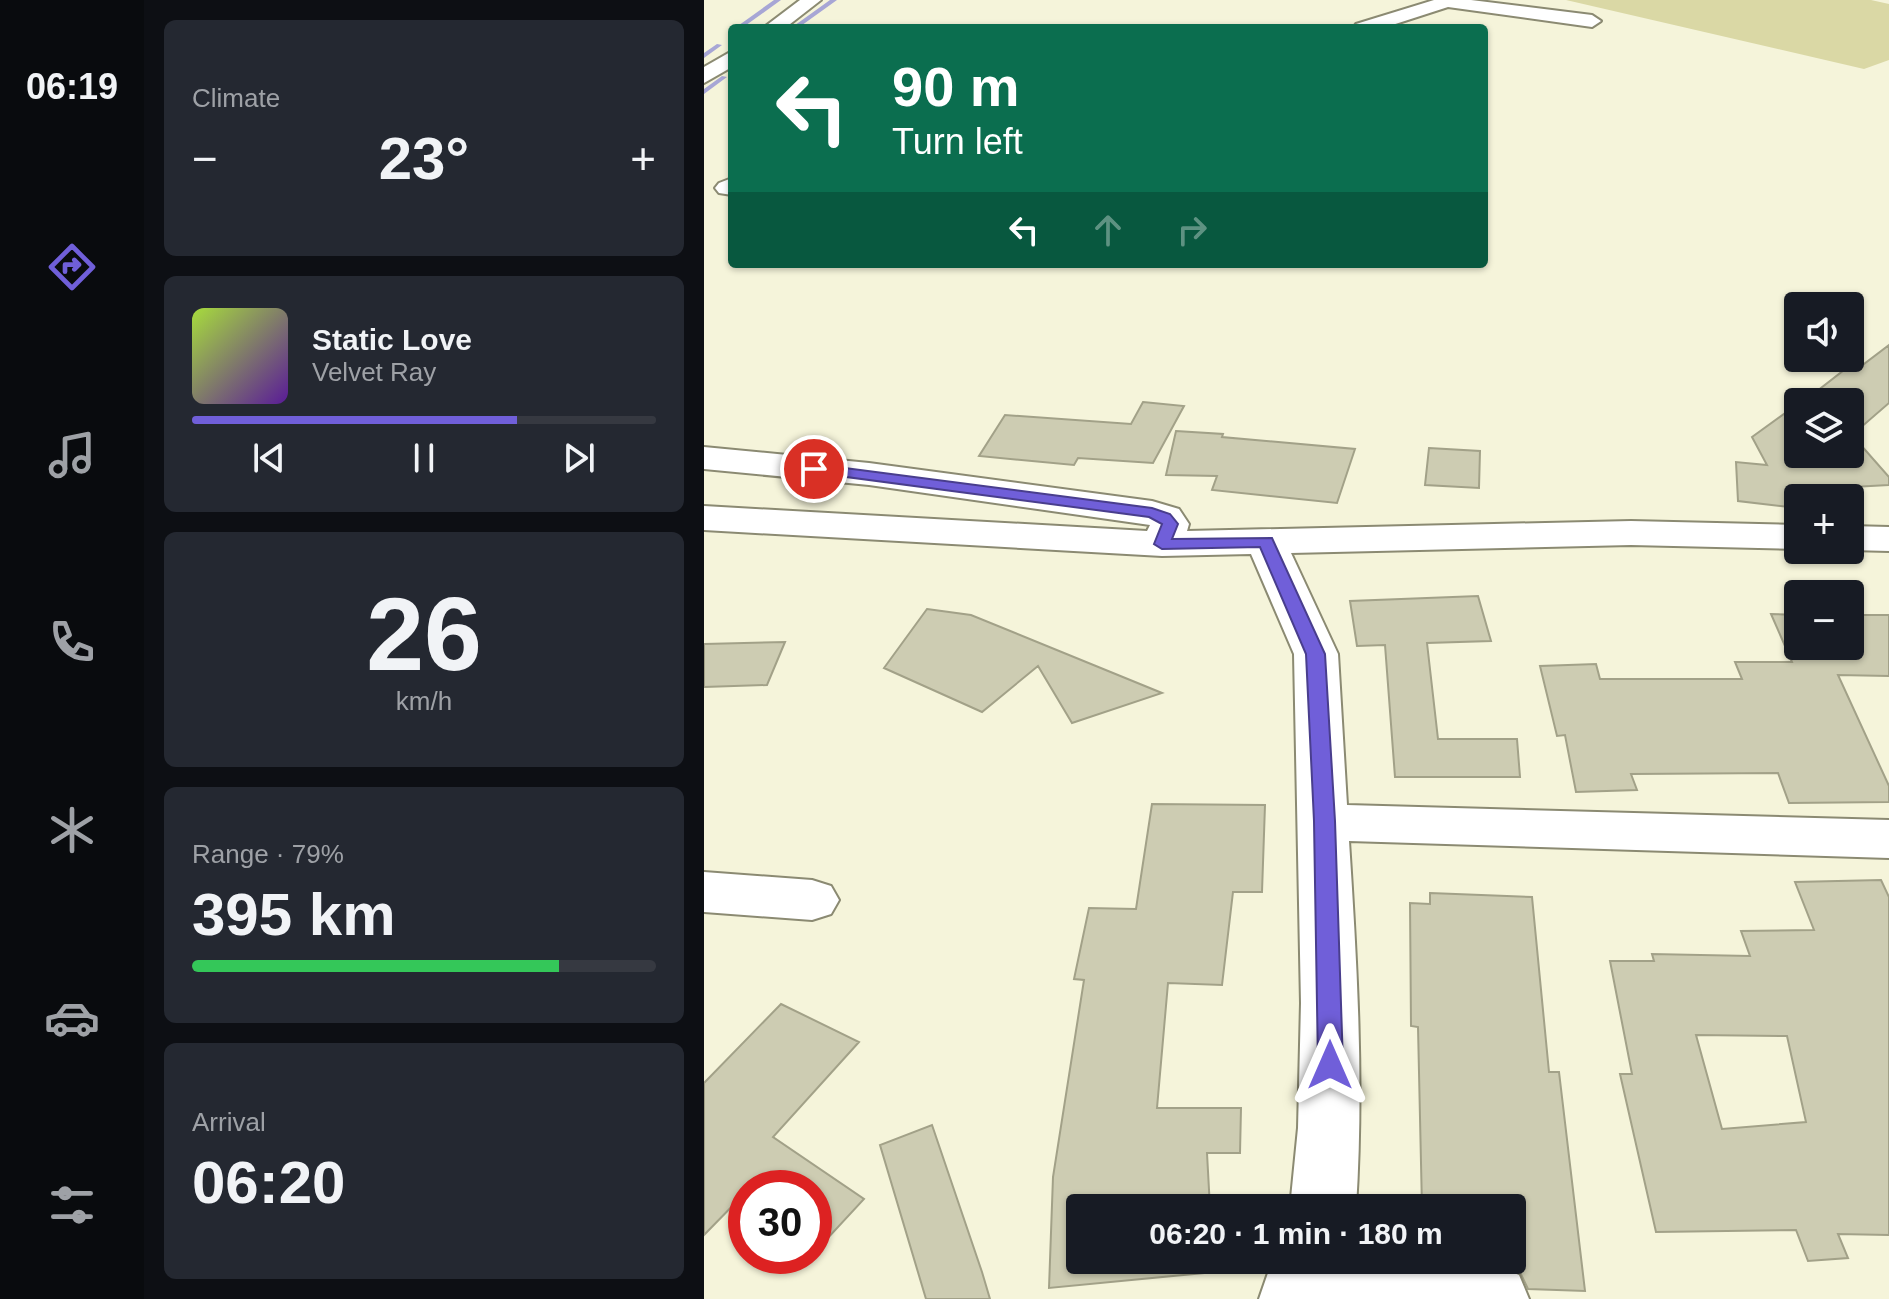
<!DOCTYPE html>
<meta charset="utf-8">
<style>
body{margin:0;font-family:Arial,sans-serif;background:#242831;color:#f1f3f6;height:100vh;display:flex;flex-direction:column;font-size:30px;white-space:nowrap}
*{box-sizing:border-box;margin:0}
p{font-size:26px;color:#9ea1a6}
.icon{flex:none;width:44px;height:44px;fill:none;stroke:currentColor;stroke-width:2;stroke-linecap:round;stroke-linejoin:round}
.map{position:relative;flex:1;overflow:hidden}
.panel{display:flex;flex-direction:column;gap:20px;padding:20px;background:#0d0f14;width:560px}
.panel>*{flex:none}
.guide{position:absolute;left:24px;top:24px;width:760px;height:244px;border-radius:8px;box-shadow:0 2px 6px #0004;background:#0b6e4f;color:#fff;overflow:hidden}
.tools{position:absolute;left:1080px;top:292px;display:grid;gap:16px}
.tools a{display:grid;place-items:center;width:80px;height:80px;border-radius:8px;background:#171b24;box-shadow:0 2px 6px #0004;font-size:40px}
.speed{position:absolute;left:24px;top:1170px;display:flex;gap:16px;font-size:40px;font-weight:700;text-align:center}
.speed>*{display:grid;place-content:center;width:104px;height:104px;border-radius:50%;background:#171b24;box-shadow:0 2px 6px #0004;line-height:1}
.speed .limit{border:12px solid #d22;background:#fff;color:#111}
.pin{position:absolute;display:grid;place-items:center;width:68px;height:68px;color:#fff;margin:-34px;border:4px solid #fff;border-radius:50%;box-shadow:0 2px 8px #0007}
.me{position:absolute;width:88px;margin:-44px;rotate:0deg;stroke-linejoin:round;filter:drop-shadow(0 0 6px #0008)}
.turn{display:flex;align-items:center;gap:28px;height:168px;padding:0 32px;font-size:36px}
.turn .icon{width:104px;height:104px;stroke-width:2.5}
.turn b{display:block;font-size:56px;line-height:68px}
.lanes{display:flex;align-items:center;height:76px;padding:0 32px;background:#0003;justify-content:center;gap:40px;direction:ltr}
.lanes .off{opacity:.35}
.big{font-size:60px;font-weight:600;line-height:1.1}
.panel .card{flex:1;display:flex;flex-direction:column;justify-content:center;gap:12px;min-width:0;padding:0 28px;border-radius:12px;background:#242831}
.panel .dial{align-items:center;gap:0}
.dial b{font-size:104px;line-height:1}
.song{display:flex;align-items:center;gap:24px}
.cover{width:96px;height:96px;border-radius:12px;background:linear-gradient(135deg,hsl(80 70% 55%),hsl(270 70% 35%))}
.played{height:8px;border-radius:4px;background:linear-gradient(90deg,#705fd9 70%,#363941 70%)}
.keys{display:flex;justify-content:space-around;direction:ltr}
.heat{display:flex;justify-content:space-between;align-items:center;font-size:44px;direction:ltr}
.charge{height:12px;border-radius:6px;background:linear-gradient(90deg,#34c759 79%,#363941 0)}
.trip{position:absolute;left:362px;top:1194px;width:460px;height:80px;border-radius:8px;background:#171b24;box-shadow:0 2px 6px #0004;font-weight:600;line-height:80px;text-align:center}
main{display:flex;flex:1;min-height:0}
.menu{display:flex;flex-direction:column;width:144px;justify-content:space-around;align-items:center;background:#090b0e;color:#9ea1a6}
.menu .icon{width:56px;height:56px}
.menu .selected{color:#705fd9}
.menu b{font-size:36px;color:#f1f3f6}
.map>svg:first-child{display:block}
</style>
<main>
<nav class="menu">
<b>06:19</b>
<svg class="icon selected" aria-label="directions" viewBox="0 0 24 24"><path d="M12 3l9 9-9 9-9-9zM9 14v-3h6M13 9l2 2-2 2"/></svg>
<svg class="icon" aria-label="music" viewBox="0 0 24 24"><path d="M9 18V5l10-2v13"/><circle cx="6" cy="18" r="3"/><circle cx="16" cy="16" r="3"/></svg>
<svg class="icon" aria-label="phone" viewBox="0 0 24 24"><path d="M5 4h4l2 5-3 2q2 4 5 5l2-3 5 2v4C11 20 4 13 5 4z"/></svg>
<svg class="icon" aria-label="climate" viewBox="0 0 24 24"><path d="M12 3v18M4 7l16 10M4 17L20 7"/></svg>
<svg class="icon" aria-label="car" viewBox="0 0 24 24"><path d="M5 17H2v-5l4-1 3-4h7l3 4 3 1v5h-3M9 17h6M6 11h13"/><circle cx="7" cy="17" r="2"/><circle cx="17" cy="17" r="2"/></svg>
<svg class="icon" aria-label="filters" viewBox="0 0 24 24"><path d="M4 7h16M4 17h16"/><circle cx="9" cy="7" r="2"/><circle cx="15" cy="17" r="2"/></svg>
</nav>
<section class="panel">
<div class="card"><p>Climate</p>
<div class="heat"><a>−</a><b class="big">23°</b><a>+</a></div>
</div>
<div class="card">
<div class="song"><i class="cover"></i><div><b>Static Love</b><p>Velvet Ray</p></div></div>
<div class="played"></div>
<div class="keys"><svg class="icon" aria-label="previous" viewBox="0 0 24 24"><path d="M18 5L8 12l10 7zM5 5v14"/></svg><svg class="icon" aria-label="pause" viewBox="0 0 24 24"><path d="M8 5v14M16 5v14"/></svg><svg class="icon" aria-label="next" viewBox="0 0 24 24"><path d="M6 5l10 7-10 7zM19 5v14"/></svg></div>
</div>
<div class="card dial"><b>26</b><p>km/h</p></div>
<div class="card"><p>Range · 79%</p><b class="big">395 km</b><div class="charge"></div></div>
<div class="card"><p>Arrival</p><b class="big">06:20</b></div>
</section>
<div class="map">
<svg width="1185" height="1299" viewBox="0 0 1185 1299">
<rect width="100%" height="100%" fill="#f5f4da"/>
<path fill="#dad8a5" d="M862 0H1167L1185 4V60L1160 69Z"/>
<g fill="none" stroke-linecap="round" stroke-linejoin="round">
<path fill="#a7a6d5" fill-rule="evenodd" d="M70 0H77L38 28H31Z
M126 0H133L94 28H87Z
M13 44 18 45 0 58V53Z
M18 76 23 77 0 94V89Z"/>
</g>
<path fill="#cdccb2" stroke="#a2a188" stroke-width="2" fill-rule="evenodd" d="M1185 345V403L1148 435 1185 477V485L1094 490V508L1034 501 1032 462 1063 465 1048 437 1091 406 1094 405V454H1146V402H1099L1144 367 1152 370Z
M439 402 480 406 449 463 374 458 370 465 275 456 301 415 427 424Z
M472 431 519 434 518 437 651 449 633 503 508 490 513 476 462 475Z
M725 448 776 451 775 488 721 485Z
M774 596 787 641 723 643 734 739H813L816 777H691L681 645 653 646 646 601Z
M223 609 267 615 458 693 368 723 334 666 278 712 180 668Z
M1067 614 1094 615V646H1146V615H1185V676L1134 675 1185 786V802L1085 803 1074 773 927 774 933 790 872 792 861 735 853 736 836 666 892 664 896 679H1038L1031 662H1088Z
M81 642 63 685 0 687V644Z
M448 804 561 805 558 892H529L518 985 464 983 453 1108H537L536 1153H503L506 1208H376V1260H509L510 1272 345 1288 349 1177 380 980 370 979 385 908 432 909Z
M1177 880 1185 897V1235L1134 1234 1144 1258 1104 1261 1092 1230 952 1232 916 1074H928L906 961H950L948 954 1046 956 1037 931 1110 930 1091 882ZM992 1035 1083 1036 1102 1122 1018 1129Z
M726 893 828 897 845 1072H855L881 1291 824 1289 816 1272 790 1262 720 1261 808 1260V1208H718L714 1027 707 1026 706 903 726 904Z
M77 1004 155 1042 69 1137 160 1199 110 1253V1188H42V1192L0 1235V1083Z
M228 1125 278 1272 286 1299H222L176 1145Z"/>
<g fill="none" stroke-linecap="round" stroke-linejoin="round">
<defs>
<path id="minor" d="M730 0H767L888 15 897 21 888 27 744 7 679 28H649L652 24Z
M28 178V195L15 193 11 188 15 183Z
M0 447 165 463 448 501 475 509 485 524 483 531 927 521 1094 525V549L927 545 587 553 634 654 643 805 1185 820V858L645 841C653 964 660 1085 652 1208H586L594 1128 597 1003 590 654 547 554 458 556 0 530V506L443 531 446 525 165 485 0 469Z
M1146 526 1185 527V551L1146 550Z
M0 872 108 880 127 886 135 900 127 914 108 920 0 912Z
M589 1263 790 1265 815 1275 825 1299H555L564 1273Z"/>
<path id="major" d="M96 0H117L81 28H59Z
M28 51V67L0 83V67Z"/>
</defs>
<use href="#minor" stroke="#8b8a72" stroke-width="4"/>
<use href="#major" stroke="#8b8a72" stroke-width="4"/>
<use href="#minor" fill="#fff" fill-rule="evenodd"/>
<use href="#major" fill="#fff" fill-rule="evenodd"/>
</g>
<path fill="#705fd9" stroke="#493e8d" stroke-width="2" d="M110 464 448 508 466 514 474 524 468 539 568 538 621 654 631 821 639 1065 635 1073 626 1076 617 1073 614 1065 610 821 602 654 556 547 458 549 450 544 458 524 445 517 105 472V466Z"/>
</svg>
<div class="tools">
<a><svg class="icon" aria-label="sound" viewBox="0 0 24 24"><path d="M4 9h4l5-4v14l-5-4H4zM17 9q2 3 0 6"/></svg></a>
<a><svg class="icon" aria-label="layers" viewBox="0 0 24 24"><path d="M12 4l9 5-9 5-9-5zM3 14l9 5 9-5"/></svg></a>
<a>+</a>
<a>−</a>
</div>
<div class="speed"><div class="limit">30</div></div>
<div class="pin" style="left:110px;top:469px;background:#d93025"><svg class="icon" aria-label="arrive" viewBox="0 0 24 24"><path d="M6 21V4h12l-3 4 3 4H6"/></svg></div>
<svg class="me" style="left:626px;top:1065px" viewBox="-20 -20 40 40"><path d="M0-17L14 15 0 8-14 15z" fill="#705fd9" stroke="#fff" stroke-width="4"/></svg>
<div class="trip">06:20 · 1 min · 180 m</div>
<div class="guide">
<div class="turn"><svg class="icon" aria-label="left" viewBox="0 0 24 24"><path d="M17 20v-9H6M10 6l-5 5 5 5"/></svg><div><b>90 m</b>Turn left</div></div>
<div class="lanes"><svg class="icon" aria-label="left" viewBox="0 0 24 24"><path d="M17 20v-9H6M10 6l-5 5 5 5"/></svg><svg class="icon off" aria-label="ahead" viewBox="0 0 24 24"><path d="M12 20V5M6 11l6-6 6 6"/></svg><svg class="icon off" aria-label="right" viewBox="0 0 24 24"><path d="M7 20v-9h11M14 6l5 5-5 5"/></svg></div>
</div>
</div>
</main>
